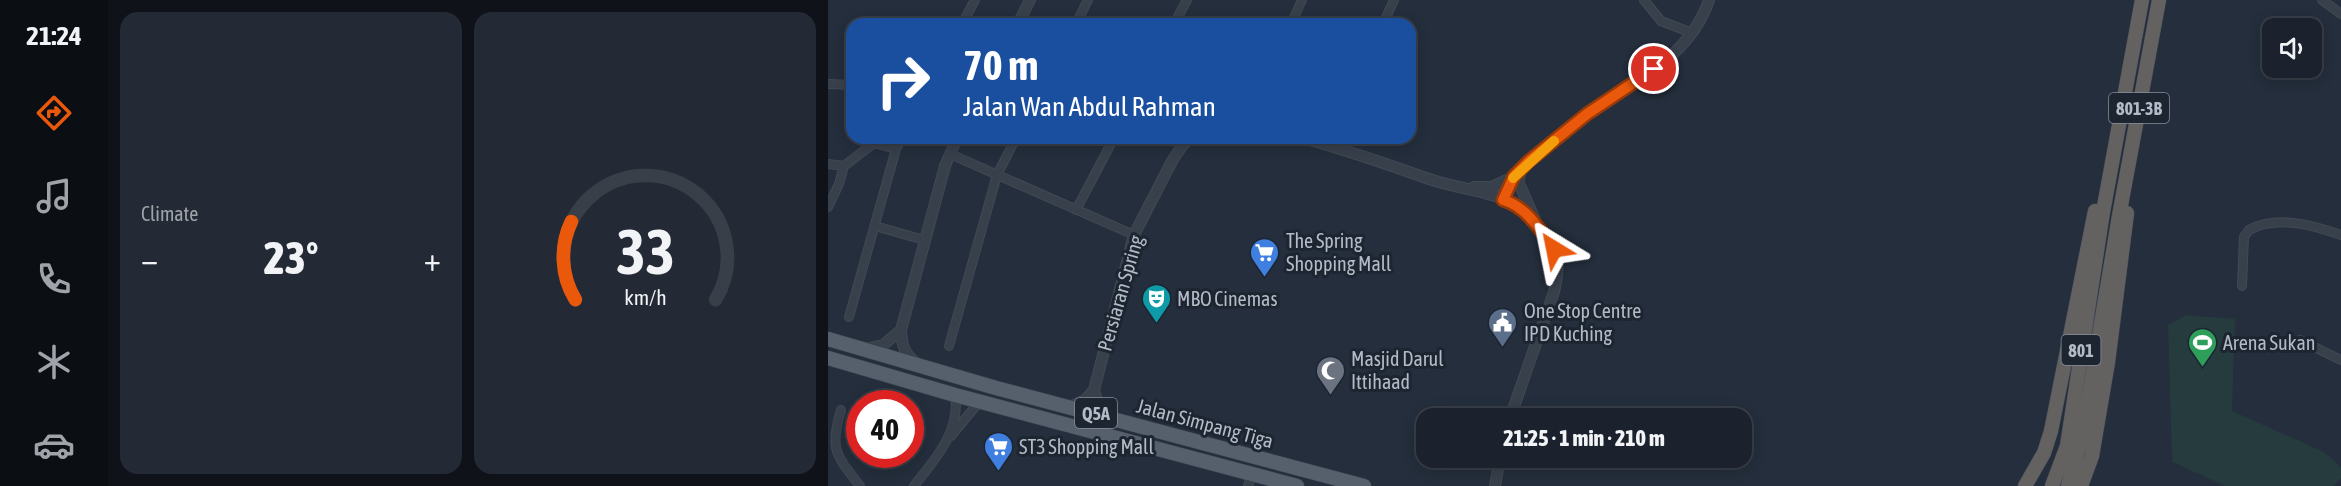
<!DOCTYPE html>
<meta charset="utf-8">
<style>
body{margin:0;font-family:"Asap Condensed",sans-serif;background:#242a35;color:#f1f3f6;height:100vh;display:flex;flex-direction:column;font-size:22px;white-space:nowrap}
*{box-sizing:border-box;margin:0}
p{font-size:20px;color:#a0a4aa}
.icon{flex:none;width:33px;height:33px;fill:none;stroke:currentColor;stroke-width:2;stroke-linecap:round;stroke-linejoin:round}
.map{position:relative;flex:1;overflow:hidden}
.sheet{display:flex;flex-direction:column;gap:12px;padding:12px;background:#0f1319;width:720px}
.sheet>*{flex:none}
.banner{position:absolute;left:18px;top:18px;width:570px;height:126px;border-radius:18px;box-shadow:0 3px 15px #0003,0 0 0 2px #393f49;background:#1a4fa0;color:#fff;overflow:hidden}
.buttons{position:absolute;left:1434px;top:18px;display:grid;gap:12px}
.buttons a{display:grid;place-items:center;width:60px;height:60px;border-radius:12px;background:#1b222d;box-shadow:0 3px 15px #0003,0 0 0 2px #393f49;font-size:30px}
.speed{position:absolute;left:18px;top:390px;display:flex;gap:12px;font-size:30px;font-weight:700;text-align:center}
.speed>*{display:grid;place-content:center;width:78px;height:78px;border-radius:50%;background:#1b222d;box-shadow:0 3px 15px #0003,0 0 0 2px #393f49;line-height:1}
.speed .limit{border:9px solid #d22;background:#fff;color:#111}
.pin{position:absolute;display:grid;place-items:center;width:51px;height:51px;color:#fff;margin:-26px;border:3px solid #fff;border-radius:50%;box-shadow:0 2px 6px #0007}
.me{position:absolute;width:66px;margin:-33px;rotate:325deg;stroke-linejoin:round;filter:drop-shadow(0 0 4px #0008)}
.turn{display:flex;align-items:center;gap:21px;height:126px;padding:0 18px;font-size:27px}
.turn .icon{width:78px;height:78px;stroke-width:2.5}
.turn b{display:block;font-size:42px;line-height:51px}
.big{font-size:45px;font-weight:800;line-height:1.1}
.sheet .widget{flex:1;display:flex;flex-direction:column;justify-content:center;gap:9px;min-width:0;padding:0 21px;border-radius:18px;background:#242a35}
.sheet .dial{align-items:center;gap:0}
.dial svg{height:156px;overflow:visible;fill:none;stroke:#393f49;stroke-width:7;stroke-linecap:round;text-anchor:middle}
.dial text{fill:#f1f3f6;stroke:none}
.heat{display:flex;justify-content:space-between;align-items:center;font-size:33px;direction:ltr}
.sheet .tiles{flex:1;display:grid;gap:12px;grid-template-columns:repeat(2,1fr)}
.trip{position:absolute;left:588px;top:408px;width:336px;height:60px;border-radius:18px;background:#1b222d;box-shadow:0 3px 15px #0003,0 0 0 2px #393f49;font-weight:800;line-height:60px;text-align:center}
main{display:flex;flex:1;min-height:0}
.tab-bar{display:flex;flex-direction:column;width:108px;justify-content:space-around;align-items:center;background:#0b0e12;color:#a0a4aa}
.tab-bar .icon{width:42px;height:42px}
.tab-bar .on{color:#ea580c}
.tab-bar b{font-size:27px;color:#f1f3f6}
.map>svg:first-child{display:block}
</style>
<main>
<nav class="tab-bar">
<b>21:24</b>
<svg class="icon on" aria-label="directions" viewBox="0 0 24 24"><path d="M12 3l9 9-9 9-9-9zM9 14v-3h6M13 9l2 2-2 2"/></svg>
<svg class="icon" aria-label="music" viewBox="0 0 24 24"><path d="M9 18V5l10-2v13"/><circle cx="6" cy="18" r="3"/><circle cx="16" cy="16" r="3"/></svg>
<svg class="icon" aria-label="phone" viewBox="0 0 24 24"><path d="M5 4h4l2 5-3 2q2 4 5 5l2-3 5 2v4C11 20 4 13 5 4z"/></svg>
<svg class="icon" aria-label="climate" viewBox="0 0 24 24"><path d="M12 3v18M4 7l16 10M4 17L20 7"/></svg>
<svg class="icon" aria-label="car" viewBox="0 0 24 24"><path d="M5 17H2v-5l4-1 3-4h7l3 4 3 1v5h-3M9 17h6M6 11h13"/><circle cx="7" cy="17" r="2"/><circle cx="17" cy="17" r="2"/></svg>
</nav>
<section class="sheet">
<div class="tiles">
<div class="widget"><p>Climate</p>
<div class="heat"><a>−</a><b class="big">23°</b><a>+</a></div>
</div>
<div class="widget dial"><svg viewBox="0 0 100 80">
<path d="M14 69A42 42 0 1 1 86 69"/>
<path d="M14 69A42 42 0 0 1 12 29" stroke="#ea580c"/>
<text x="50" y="56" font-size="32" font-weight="700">33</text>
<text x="50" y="72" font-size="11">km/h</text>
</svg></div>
</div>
</section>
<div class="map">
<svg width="1513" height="486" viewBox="0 0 1513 486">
<rect width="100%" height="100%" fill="#242e3c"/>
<path fill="#263b3d" d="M1358 315 1407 319 1404 411 1496 452 1513 467V479L1505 486H1397L1344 462 1340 325Z"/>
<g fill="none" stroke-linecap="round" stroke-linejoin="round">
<defs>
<path id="minor" d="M816 0 833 21 864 33
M1494 0 1513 14
M134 24 147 0
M248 24 260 0
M346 24 359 0
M463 24 474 0
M555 24 566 0
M0 84 24 85
M508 147 512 138
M122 154 306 235
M0 164 16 166 46 143 68 149
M0 207 11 184 16 166
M248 210 286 138
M47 226 96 240
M1414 286 1416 237 1421 230C1449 215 1485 225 1513 235
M21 317 68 149 74 138
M1472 340 1513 360
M121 346 169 175 188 138
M13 410C1 450 8 455 32 486
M123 436 152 401
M86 486C107 459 133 431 127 395
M420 486 424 474"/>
<path id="tertiary" d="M190 24 202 0
M475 138C518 150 559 164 601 179 627 188 656 190 681 201 699 210 726 241 729 260 731 271 728 282 726 292L682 418
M693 171 690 181 707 220
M646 187H664L685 177
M675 200C685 175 701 162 721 145 734 134 747 123 761 114 806 81 862 57 881 0
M37 349 55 345 73 330
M88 363C76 353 74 346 73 330L117 166 129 138
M266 390 269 400 285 418
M242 407 257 400 266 390 306 235 344 161 354 146 362 138
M667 486 672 458"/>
<path id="primary" d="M0 339 168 388 536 486
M0 358 127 395 469 486"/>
<path id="trunk" d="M1197 486 1216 453 1223 431 1267 211
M1224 486 1239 446 1275 212 1314 0
M1240 486 1254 438 1291 216 1331 0
M1253 486 1264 456 1280 362 1299 213"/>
</defs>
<use href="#minor" stroke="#414955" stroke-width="10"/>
<use href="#tertiary" stroke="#414955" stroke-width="12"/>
<use href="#primary" stroke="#414955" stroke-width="15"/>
<use href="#trunk" stroke="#434b57" stroke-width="15"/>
<use href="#minor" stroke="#38404c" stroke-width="8"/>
<use href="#tertiary" stroke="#38404c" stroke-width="10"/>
<use href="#primary" stroke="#565f6c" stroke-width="14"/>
<use href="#trunk" stroke="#646260" stroke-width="14"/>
</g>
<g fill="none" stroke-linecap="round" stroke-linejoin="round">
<defs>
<path id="route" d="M726 249C713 231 698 206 675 200L686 176 701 161 759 114 826 69"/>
</defs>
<use href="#route" stroke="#983908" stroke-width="15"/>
<use href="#route" stroke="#ea580c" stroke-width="10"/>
<path stroke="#f59e0b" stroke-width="10" d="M685 178 726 141"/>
</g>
<defs>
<symbol id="supermarket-pin" viewBox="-11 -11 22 30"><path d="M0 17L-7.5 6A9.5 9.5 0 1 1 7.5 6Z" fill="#3f7fe0" stroke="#1d2531"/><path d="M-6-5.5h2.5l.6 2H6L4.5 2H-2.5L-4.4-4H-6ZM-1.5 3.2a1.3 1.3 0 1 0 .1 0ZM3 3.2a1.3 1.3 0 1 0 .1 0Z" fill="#fff"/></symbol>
<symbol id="theatre-pin" viewBox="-11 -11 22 30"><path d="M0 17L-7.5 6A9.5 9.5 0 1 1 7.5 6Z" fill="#0f9aa8" stroke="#1d2531"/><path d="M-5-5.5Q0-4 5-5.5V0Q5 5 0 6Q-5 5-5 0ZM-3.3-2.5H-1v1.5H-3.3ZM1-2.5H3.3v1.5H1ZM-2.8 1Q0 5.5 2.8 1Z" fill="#fff"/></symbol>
<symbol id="civic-pin" viewBox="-11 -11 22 30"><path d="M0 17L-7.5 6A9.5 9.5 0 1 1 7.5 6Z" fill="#5c6f8a" stroke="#1d2531"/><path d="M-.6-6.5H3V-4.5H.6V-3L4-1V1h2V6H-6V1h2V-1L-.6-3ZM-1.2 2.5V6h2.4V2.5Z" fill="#fff"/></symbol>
<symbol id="stadium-pin" viewBox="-11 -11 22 30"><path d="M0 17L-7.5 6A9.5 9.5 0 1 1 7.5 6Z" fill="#2e9e5b" stroke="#1d2531"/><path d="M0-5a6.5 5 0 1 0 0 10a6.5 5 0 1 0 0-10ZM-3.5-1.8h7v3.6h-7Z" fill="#fff"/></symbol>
<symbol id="mosque-pin" viewBox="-11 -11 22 30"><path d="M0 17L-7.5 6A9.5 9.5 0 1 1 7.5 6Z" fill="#6b7280" stroke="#1d2531"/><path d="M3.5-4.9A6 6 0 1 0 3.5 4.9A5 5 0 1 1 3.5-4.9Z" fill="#fff"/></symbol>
</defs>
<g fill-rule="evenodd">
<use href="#supermarket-pin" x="420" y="236" width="33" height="45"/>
<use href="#theatre-pin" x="312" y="282" width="33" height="45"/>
<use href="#civic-pin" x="658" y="306" width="33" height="45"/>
<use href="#stadium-pin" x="1358" y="326" width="33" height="45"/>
<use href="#mosque-pin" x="486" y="354" width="33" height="45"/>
<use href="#supermarket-pin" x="154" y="430" width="33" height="45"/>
</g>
<g text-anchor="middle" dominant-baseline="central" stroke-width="6" stroke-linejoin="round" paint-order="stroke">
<g fill="#1d2531" stroke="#868e9b" stroke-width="1.5">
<rect x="1281" y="93" width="60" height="30" rx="4.5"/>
<rect x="1233.5" y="335" width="39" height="30" rx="4.5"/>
<rect x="247" y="398" width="42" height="30" rx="4.5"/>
</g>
<g font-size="18" font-weight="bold" fill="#b3bbc8">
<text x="1311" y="108">801-3B</text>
<text x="1253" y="350">801</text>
<text x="268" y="413">Q5A</text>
</g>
<g font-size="20" fill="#b3bbc8" stroke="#1d2531" text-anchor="start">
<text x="458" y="240">The Spring<tspan x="458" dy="23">Shopping Mall</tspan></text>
<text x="349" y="298">MBO Cinemas</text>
<text x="696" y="310">One Stop Centre<tspan x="696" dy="23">IPD Kuching</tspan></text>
<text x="1395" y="342">Arena Sukan</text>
<text x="523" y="358">Masjid Darul<tspan x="523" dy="23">Ittihaad</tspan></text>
<text x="191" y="446">ST3 Shopping Mall</text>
</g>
<g font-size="20" fill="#b3bbc8" stroke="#1d2531">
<text transform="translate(292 293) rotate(-74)">Persiaran Spring</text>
<text transform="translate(377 423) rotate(15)">Jalan Simpang Tiga</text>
</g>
</g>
</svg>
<div class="buttons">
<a><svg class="icon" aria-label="sound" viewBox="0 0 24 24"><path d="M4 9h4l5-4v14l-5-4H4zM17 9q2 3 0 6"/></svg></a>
</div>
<div class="speed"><div class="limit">40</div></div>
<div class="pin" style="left:826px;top:69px;background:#d93025"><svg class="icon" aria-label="arrive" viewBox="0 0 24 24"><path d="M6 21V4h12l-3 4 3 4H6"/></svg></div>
<svg class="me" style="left:726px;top:249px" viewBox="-20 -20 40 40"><path d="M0-17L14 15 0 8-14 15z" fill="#ea580c" stroke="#fff" stroke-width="4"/></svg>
<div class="trip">21:25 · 1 min · 210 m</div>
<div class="banner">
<div class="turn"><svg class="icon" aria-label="right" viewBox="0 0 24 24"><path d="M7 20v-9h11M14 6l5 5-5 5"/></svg><div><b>70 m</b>Jalan Wan Abdul Rahman</div></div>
</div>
</div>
</main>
